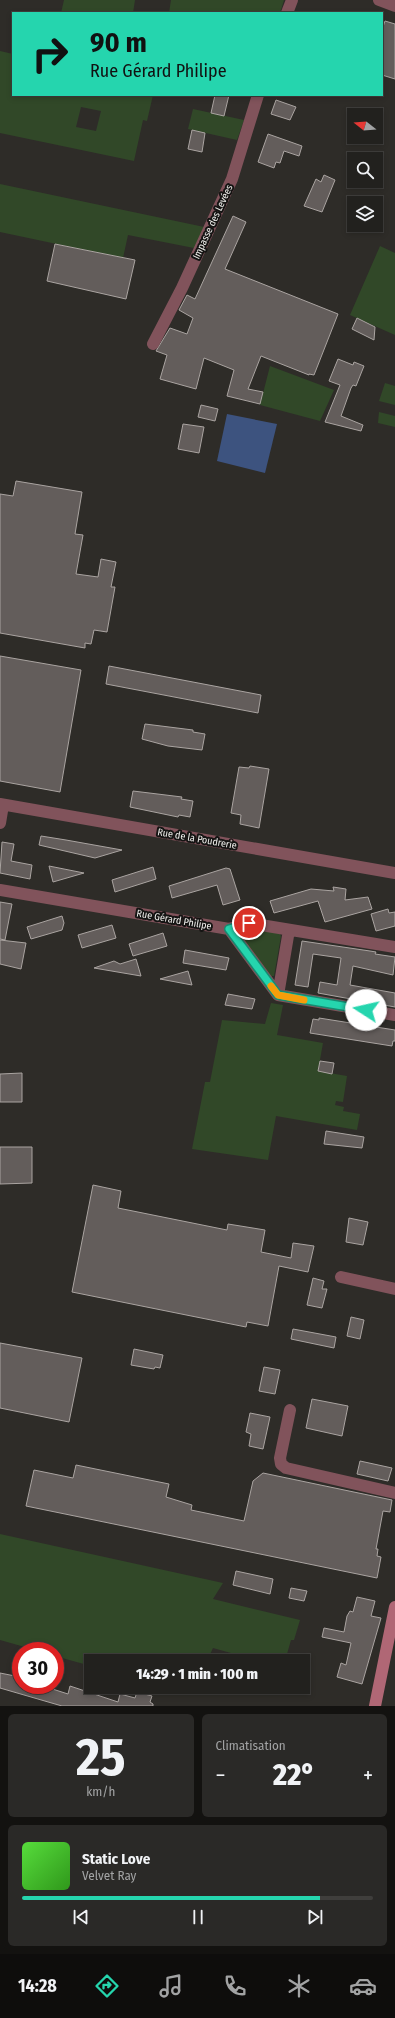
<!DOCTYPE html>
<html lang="fr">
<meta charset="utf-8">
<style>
body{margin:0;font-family:"Fira Sans Condensed",sans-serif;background:#2a2927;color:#f1f3f6;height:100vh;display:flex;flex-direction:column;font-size:15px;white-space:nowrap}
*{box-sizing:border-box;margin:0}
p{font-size:13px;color:#a2a3a4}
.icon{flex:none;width:22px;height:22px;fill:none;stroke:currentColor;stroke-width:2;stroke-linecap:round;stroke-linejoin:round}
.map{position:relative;height:1706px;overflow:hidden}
.details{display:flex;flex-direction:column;gap:8px;padding:8px;background:#131210;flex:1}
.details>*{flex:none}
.guide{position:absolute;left:12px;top:12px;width:371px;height:84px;border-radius:0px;box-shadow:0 2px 6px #0003,0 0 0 1px #3f3e3c;background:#25d5ae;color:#111;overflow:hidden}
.needle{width:26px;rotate:287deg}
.buttons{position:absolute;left:347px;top:108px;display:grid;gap:8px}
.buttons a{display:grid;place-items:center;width:36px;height:36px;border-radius:0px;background:#22211e;box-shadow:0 2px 6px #0003,0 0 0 1px #3f3e3c;font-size:20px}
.speed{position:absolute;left:12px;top:1642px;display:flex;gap:8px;font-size:20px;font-weight:700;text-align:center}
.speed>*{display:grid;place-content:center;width:52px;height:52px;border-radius:50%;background:#22211e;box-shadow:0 2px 6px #0003,0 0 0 1px #3f3e3c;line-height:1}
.speed .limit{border:6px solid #d22;background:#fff;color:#111}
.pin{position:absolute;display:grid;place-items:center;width:34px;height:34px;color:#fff;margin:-17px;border:2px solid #fff;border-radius:50%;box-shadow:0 1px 4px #0007}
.me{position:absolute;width:44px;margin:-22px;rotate:280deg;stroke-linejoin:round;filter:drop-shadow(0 0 3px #0008)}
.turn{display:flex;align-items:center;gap:14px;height:84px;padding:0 12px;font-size:18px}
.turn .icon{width:52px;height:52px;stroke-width:2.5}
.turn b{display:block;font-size:28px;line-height:34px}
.big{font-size:30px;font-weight:800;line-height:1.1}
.details .card{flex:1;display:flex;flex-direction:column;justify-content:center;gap:6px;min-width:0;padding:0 14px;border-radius:6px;background:#2a2927}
.details .dial{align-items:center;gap:0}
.dial b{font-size:52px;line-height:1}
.song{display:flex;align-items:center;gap:12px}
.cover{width:48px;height:48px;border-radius:6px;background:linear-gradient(135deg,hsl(110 70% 55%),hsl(110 70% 35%))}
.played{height:4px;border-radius:2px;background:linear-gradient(90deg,#25d5ae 85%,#3f3e3c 85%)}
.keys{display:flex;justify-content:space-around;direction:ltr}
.heat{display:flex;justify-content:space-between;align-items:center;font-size:22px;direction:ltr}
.details .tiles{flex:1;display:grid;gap:8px;grid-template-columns:1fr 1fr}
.card:last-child{grid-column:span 2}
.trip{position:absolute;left:84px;top:1654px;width:226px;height:40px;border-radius:0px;background:#22211e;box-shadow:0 2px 6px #0003,0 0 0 1px #3f3e3c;font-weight:800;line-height:40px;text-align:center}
.tab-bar{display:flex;height:64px;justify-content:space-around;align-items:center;background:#0e0d0c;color:#a2a3a4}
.tab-bar .icon{width:28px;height:28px}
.tab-bar .current{color:#25d5ae}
.tab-bar b{font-size:18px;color:#f1f3f6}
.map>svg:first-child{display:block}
</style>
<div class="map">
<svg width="395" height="1706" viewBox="0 0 395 1706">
<rect width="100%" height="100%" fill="#2e2c28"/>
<path fill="#314828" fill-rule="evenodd" d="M64 0H135L133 13H61Z
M171 0H284L280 13H169Z
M0 51 13 54V95H153L147 121 143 120 134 161 0 133ZM81 107 101 111 96 131 76 127Z
M193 109 244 120 237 140 188 129Z
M0 184 209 228 199 249 128 235 123 258 0 232Z
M380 246 395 253V335L350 315Z
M270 366 334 390 320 421 260 405Z
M385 383 395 386V405L379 401Z
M379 412 395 416V427L378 423Z
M250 928 280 934 281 936 274 976H271L242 937 246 929Z
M271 1003 283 1005 277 1035 323 1043 318 1071 347 1076 343 1102 336 1101 335 1105 344 1107 343 1111 360 1114 357 1130 276 1116 268 1160 192 1149 205 1082H210L222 1020 265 1024Z
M0 1534 223 1583 213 1599 300 1620 294 1640H291L285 1661H260L213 1648 207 1661H132L103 1653 100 1661H91V1666L55 1656V1651H39L0 1640Z"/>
<path fill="#3d537f" d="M227 414 277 424 265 473 217 461Z"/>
<path fill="#635d5b" stroke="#aaa4a1" d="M385 21 395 24V79L382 75V30Z
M215 95H229L224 116 211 113Z
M276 100 296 107 290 120 271 114Z
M192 130 205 133 202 152 188 149Z
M268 134 302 146 299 156 284 151 280 163 276 162 274 168 258 162Z
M324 175 335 180 322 212 304 206 316 179 321 182Z
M233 216 246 222 225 269 338 314 314 375 309 374V375L261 356 248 389 263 392 260 404 227 396 234 370 204 358 196 389 160 379 167 355 156 351 170 328 187 334 193 318 179 310 187 295 195 299Z
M55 244 135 260 126 299 47 281Z
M357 318 375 327 374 340 352 329Z
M338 359 353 365 354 362 364 366 356 386 353 385 351 388 341 416 363 425 361 431 325 422 340 385 329 381Z
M201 405 218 409 215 421 198 417Z
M183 424 204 427 199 453 178 449Z
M16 481 82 492 75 534 83 535 76 574 98 577 101 559 116 562 111 587H115L107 632 94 630 91 644 85 643V648L0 633V494L13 496Z
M0 656 81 670 60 792 0 781Z
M109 666 261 695 258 713 106 684Z
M145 724 193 730V732L205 734 202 750 168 746 142 739Z
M250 766 269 769 259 828 240 824 241 815 231 813 239 767 249 768Z
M133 791 182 797 181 799 193 801 190 817 179 815 178 817 130 807Z
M41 836 66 840 122 850 95 858 39 845Z
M2 842 14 844 11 861 32 865 30 879 0 873Z
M49 866 84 873 53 882Z
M153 867 156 879 115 892 112 880Z
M226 868 230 869 240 900 223 905 217 885 172 898 169 886Z
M333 887 346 889 345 900 368 897 372 909 325 922 318 901 274 913 270 901 311 889 334 891Z
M0 902 12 904 5 940 0 939Z
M388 909 389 913 395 912V926L376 931 371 914Z
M62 916 64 923 62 930 31 939 27 927Z
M112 925 116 938 82 948 78 935Z
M163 933 167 946 133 956 129 944Z
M0 940 26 943 21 969 0 964Z
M302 941 370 951 376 952 375 954 395 957 393 975 353 966 350 985 395 993V1007L318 993 320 982 337 985 341 958 313 954 308 987 295 985Z
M185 950 229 958 226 970 183 963Z
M136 959 141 976 94 968 114 961 120 964Z
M188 971 192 985 160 979Z
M228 994 255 999 252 1009 225 1005Z
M319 1018 395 1030V1041H393L392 1046 310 1033 313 1019 319 1020Z
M320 1061 334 1063 332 1074 318 1071Z
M22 1073V1102H0V1074Z
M326 1131 364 1137 362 1148 324 1144Z
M0 1147H32V1183L0 1184Z
M93 1185 121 1191 118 1208 227 1230 228 1224 265 1230 261 1252 291 1258 293 1243 314 1246 308 1272 279 1266 268 1326 247 1322 246 1327 72 1292Z
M349 1218 368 1222 363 1245 346 1242Z
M313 1278 324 1281 322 1289H327L322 1308 307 1305Z
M351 1317 364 1320 360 1339 347 1336Z
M293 1329 336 1337 334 1348 291 1339Z
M0 1343 82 1358 69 1422 0 1408Z
M134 1349 163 1355 160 1368 155 1367 154 1369 131 1365Z
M264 1367 280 1370 275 1394 259 1391Z
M312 1399 348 1406 342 1436 306 1428Z
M250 1413 270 1417 263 1449 249 1446 251 1434 246 1432Z
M360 1461 392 1468 388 1481 357 1474Z
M76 1465 169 1484 166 1497 192 1505 191 1510 244 1521 253 1481 263 1473 392 1500 390 1512 383 1511 376 1549H378L377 1556 381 1557 377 1578 26 1506 34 1470 73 1478Z
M236 1571 273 1579 270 1594 233 1585Z
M291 1588 307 1591 304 1601 289 1598Z
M357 1597 375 1601 371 1616 381 1618 362 1684 337 1677 341 1663 346 1665 351 1643 322 1637 324 1628 344 1632 347 1616 350 1611 353 1612Z
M0 1673 20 1677 18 1685H40L68 1694 70 1686 118 1702 120 1694 135 1698 137 1692 152 1696 150 1702 153 1704V1706H62L0 1688Z"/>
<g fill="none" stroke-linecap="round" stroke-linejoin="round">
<path stroke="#81535b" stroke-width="12" d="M379 0 395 6
M287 13 292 0
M153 344 182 288 232 179 258 95
M0 804 395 873
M0 823 3 805
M0 890 229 929 249 923 395 947
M229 929 278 995 395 1015
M278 995 289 930
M341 1277 395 1289
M290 1410 280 1458 281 1464 286 1468 395 1493"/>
<path stroke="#b06775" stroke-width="12" d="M375 1706 395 1607"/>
</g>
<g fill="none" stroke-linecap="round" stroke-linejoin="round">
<defs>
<path id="route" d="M249 923 229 929 278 995 366 1010"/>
</defs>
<use href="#route" stroke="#188a71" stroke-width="10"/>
<use href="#route" stroke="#25d5ae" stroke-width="7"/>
<path stroke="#f59e0b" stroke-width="7" d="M271 986 278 995 304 1000"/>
</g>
<g text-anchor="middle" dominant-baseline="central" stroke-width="4" stroke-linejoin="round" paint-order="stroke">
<g font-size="10" fill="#f2f1ee" stroke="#151413">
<text transform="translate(213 222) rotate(-65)">Impasse des Levées</text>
<text transform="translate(197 839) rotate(10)">Rue de la Poudrerie</text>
<text transform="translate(174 920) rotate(10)">Rue Gérard Philipe</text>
</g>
</g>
</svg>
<div class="buttons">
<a><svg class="needle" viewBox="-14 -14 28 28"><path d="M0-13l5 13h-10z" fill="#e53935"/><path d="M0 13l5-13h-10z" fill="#a2a3a4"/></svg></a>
<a><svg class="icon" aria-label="search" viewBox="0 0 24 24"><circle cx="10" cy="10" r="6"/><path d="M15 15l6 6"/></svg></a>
<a><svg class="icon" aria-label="layers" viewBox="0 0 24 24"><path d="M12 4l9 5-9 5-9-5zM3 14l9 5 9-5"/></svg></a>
</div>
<div class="speed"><div class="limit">30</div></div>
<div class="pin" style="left:249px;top:923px;background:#d93025"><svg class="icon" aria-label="arrive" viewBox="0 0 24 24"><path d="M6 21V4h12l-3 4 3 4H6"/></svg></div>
<svg class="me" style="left:366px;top:1010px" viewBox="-20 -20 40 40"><circle r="19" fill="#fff"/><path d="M0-13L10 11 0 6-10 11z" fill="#25d5ae"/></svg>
<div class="trip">14:29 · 1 min · 100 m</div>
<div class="guide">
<div class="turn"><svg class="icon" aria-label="right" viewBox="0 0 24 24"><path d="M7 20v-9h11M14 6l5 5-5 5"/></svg><div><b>90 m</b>Rue Gérard Philipe</div></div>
</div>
</div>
<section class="details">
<div class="tiles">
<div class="card dial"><b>25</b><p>km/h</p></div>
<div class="card"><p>Climatisation</p>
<div class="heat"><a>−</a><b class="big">22°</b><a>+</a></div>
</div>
<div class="card">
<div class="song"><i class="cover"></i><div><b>Static Love</b><p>Velvet Ray</p></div></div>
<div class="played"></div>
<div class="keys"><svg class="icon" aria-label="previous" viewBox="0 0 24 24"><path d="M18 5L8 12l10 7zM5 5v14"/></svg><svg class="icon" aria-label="pause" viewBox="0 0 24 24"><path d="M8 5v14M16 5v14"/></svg><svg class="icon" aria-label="next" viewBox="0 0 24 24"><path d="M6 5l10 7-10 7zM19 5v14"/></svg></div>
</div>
</div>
</section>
<nav class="tab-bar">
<b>14:28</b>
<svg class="icon current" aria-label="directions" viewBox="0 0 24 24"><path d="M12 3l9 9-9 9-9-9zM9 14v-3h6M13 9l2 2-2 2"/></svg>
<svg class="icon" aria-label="music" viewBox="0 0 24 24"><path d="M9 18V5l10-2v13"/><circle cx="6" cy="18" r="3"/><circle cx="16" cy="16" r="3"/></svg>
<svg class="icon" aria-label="phone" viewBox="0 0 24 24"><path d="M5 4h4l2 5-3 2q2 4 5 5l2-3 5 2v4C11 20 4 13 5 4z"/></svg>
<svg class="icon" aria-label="climate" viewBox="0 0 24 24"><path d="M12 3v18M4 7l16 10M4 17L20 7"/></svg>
<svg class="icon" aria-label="car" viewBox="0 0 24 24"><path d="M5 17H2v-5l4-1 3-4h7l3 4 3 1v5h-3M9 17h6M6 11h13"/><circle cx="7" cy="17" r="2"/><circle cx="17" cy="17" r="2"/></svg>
</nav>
